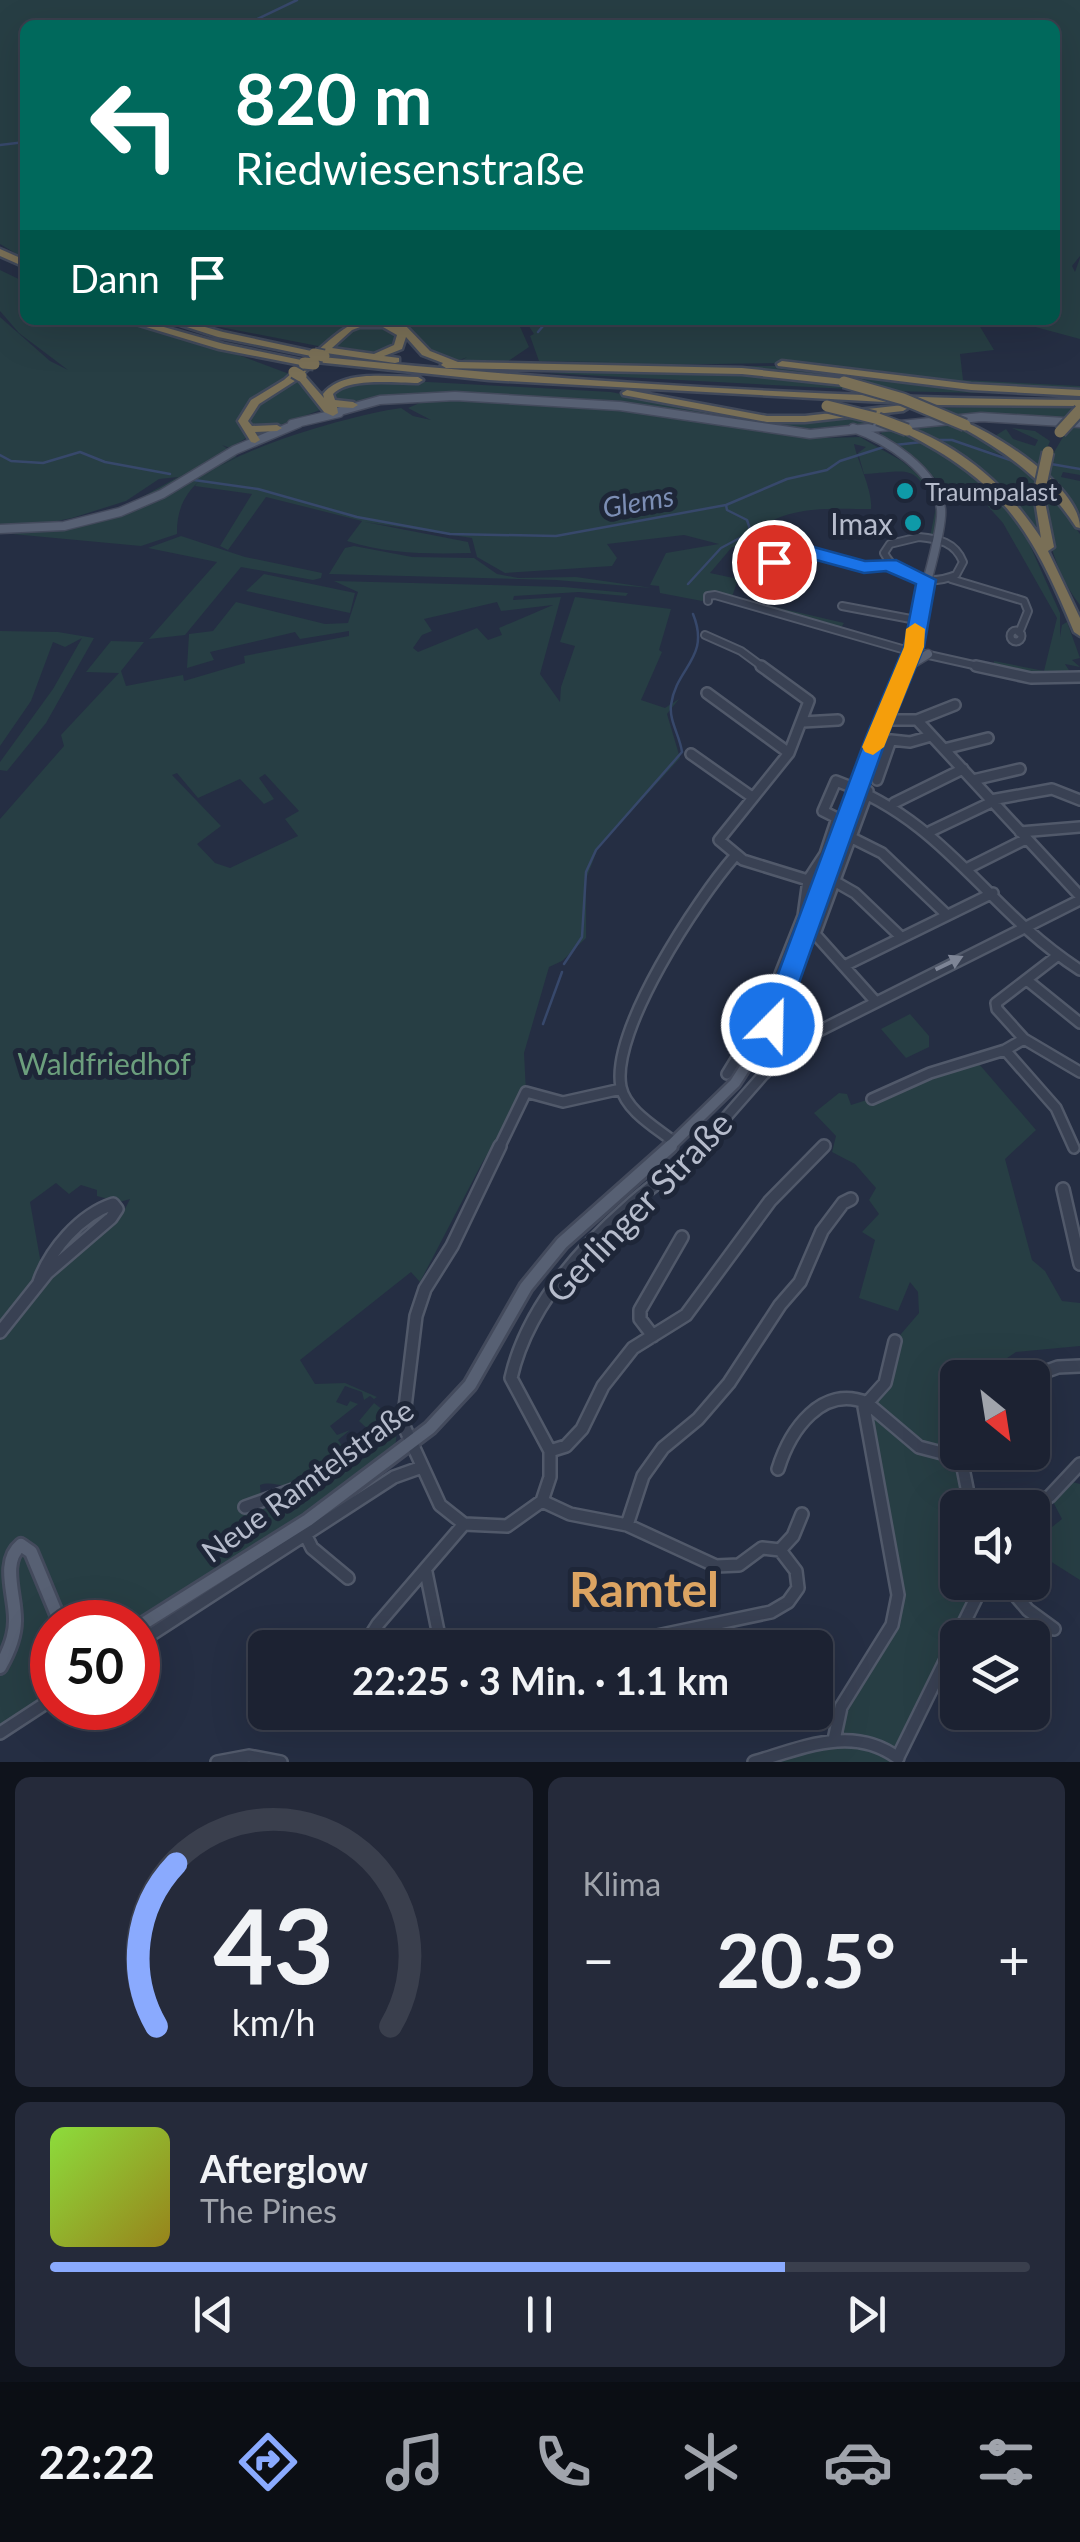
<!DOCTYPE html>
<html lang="de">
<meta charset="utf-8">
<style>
body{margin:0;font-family:Lato,sans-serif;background:#252a3a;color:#f1f3f6;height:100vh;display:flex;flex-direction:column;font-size:38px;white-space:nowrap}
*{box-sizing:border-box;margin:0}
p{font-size:32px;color:#a0a4ac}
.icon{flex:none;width:55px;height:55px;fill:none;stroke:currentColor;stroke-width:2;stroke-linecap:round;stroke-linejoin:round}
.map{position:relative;height:1762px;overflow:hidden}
.drawer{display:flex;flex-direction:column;gap:15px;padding:15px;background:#0f131c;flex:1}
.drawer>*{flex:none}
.hud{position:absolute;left:20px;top:20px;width:1040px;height:305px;border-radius:15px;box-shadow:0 10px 40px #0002,0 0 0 2px #3a3f4d;background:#00695c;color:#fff;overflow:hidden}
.needle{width:65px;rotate:150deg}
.controls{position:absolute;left:940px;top:1360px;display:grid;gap:20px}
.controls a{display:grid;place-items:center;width:110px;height:110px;border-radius:15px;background:#1c2232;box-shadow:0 10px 40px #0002,0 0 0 2px #3a3f4d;font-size:50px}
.speed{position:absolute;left:30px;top:1600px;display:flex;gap:20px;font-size:50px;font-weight:700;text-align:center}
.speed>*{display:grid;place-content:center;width:130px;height:130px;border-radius:50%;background:#1c2232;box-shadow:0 10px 40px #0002,0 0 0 2px #3a3f4d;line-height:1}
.speed .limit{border:15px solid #d22;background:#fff;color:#111}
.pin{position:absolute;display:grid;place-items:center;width:85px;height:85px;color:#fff;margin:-42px;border:5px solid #fff;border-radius:50%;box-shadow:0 2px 10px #0007}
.me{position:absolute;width:110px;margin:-55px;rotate:23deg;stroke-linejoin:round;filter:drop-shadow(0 0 8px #0008)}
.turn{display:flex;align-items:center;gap:35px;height:210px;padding:0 50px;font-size:45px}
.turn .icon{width:130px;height:130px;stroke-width:2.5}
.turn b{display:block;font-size:70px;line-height:85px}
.then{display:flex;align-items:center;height:95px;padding:0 50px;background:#0003;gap:20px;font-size:38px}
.big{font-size:75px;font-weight:700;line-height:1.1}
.drawer .card{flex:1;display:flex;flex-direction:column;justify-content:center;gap:15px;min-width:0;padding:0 35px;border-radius:15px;background:#252a3a}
.drawer .dial{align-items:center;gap:0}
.dial svg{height:260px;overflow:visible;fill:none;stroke:#3a3f4d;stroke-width:7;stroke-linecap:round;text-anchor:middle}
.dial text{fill:#f1f3f6;stroke:none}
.song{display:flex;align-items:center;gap:30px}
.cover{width:120px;height:120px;border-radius:15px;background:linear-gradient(135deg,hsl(90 70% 55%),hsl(50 70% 35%))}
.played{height:10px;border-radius:5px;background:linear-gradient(90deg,#8aaafe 75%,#3a3f4d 75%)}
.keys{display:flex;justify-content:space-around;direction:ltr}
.heat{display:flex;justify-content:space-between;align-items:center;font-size:55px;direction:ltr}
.drawer .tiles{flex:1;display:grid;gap:15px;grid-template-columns:1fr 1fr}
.card:last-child{grid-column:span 2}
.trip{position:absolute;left:248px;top:1630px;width:585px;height:100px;border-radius:15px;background:#1c2232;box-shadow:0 10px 40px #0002,0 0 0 2px #3a3f4d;font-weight:700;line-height:100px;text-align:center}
.tab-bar{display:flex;height:160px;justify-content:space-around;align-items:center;background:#0b0e14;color:#a0a4ac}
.tab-bar .icon{width:70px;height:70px}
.tab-bar .selected{color:#8aaafe}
.tab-bar b{font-size:45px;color:#f1f3f6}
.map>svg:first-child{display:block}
</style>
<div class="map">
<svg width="1080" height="1762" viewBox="0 0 1080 1762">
<rect width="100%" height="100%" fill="#252e43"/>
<path fill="#273e44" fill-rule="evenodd" d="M0 0H1080V256L1072 266 1075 272 1080 258V339L1010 320H1055V25H25V259L0 244Z
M0 270 25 282V320H114L228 351 292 375 240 422 248 437 230 448 222 445 228 449 154 495 124 507 178 477 159 479 126 501 72 518 47 523 0 524V317L50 361 68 370 19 333 0 311Z
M184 320H364L345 327 323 347Z
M390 320H517L529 347 507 362 613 361H539L530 336 534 334 525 320H976L994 350 960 354 963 380 1080 386V391L935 382 784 363 590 366 468 363 461 361 467 357C436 373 415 330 390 320Z
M379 324 398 331 395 347 376 353 331 348 352 330Z
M731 366H788L969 389 1080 395 888 391 823 375Z
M729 372 808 378 867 390 547 373Z
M296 378 320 410 272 428 252 425 250 413Z
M410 381 611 392 743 418 849 414 881 423 790 430 659 410 503 397 342 405 335 404 331 392 351 382Z
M458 398 657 412 774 433 824 438 860 437 902 461 928 483 939 512 934 534 930 537 936 507C913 463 912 471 864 474L858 453 866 447 854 444C858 463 873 491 871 509 827 509 770 503 745 547H732L710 573 738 579 732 597 844 623 839 631 718 595 702 601 660 593 659 586 650 585 666 553 719 544 684 535 607 544 617 558 612 566 505 573 477 557 472 538 365 522 468 542 471 553C428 554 388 554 347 541L362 521 266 497 228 550 220 546 252 494 195 486C222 451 355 414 401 408L413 416 431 420 408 408 429 399Z
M1079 406 1064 420 955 417 935 408Z
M949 420 1015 459 955 441C983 454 1014 457 1037 476V514L1045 546C1012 488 964 453 905 427Z
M1071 423 1080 424V475L1063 472 1061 477 1080 481V514L1045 475 1049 463H1055L1049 461Z
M895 428 945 452 998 495 1021 525 1060 613V637L1062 625 1067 622 1080 658 1072 660 1080 667 1065 664 1072 675 1022 674 994 665V661L1044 671 1057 618 1003 523 985 503H948L935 478 880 438 882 431Z
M1012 428 1035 431 1050 441 1039 469 995 436 1006 429 1013 439 1035 446 1038 440Z
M235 453 236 457C203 475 176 492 177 534L141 546 12 534 117 515Z
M1044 483 1080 534V605C1055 573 1041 524 1044 483Z
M181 536 245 557 322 573 321 578 313 580 241 567 185 635 149 639 217 562 148 548Z
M354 546 412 557 474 558 497 574 518 578 576 577 652 588 556 580 329 574 345 548Z
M264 574 355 593 350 613 246 591Z
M334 581 564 587 628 593 626 596 579 592 514 596 513 600 561 597 540 674 560 702 561 687 575 646 560 642 575 597 671 609 659 650 662 652 641 700 665 708 679 699 667 714 680 758 598 848 586 879V938L562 961 549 967 524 1053 526 1092 482 1163 420 1282 411 1272 300 1360 315 1384 345 1383 377 1397 374 1399 370 1396 364 1400 362 1392 345 1386 336 1402 347 1406 350 1401 358 1404 330 1426 337 1435 350 1430 338 1440 344 1448 370 1431 359 1421 374 1403 388 1414 393 1411 395 1416C364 1439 328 1476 290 1485 279 1487 271 1481 260 1485L261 1497 281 1505 316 1493 390 1439 387 1434 393 1430 397 1431 395 1449 319 1506 137 1622H67L38 1551 30 1541 23 1555 54 1622 52 1696 0 1730V819L64 746 61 735 119 673 86 672 111 641 144 642 121 671 126 686 183 675 184 681 245 663 244 656 349 636V631L300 639 295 632 210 652 214 660 187 668 189 634 213 631 236 602 325 624 348 623 358 592ZM497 602 501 611 553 605 499 628 502 635 488 640 477 628 418 652 413 648 422 635 432 631 424 619ZM177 773 198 798 240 779 264 804 274 799 259 778 265 774 299 811 285 819 298 836 230 868 215 863 197 844 221 826 172 775ZM56 1183 69 1194 81 1185 97 1190V1196L120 1202 130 1199 122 1215 91 1244 44 1281 30 1202Z
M0 631 58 632 94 638 46 723 7 771 0 770V762L53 689 82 638 65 647 53 642 31 701 0 746Z
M910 1014 929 1036V1047L906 1058 881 1029Z
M979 1064 1036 1130 1005 1159 1032 1260 1045 1271 1062 1301 1080 1303V1346L1016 1352 979 1377 958 1378V1452L972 1507 958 1508V1582L984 1583 898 1762H754L834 1740 842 1704 891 1627 899 1590 867 1419 895 1341 919 1313 918 1292 910 1282 898 1311 859 1298 875 1240 862 1232 879 1214 869 1200 876 1188 855 1164 832 1152 836 1136 814 1113 839 1093 847 1094 851 1105Z
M1065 1480 1080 1484V1580L1050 1561 1047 1531 1062 1519 1050 1496Z"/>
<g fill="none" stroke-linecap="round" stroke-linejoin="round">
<path stroke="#37486b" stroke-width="2.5" d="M245 25 297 0
M0 145 25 142
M538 332 548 320
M935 440H952L1013 461
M895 445 922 442
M0 455 11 461 43 463 80 452 105 462 170 474
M1051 464 1080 469
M194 480 258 489 357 517 450 534 556 536 726 505 787 479 827 470 840 461 887 446
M688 584 721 548 751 532 747 520 727 510 726 505
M564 964 582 937 586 872 596 850 682 752C680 736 669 721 671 705 676 667 711 658 693 614
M543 1024 562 972"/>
<defs>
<path id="minor-far2" d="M919 537C939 539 955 542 963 562L956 575C929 586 899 580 884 553L890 544Z
M766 567a6 6 0 1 1 12 0a6 6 0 1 1-12 0Z
M776 562C804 543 827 560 856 566 868 568 878 566 890 565
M951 579 1024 601 1028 611 1019 633
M764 591 771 572
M708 601V596L715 595 902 649 987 668
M842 606 916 620
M1010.5 636a5.5 5.5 0 1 1 11 0a5.5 5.5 0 1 1-11 0Z
M705 635 741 651 764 668"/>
<path id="minor-far1" d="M761 666 809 701 789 753 719 840 743 860 824 885
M976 666 1031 678 1080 677
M707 693 789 753
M883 720H917L955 705
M917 720 1080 896
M803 722 838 720
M944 749 988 738
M691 754 752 797
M877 780 891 740 910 742 931 736
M973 780 1020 769
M868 791 815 934 875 1001
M991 800 1052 789 1080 800
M894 803 963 769
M839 819 823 811 836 781C949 823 985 909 1080 970
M931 831 992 802
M1020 832 1080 827
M850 837 882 853 947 915
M968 868 1026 839
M834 881 855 893 901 937
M1057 956 996 1003 997 1009 1024 1039 1080 1072
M844 966 993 893
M1028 981 1080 1023
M775 1017 807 1037
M1005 1050 1056 1108 1074 1148
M727 1074 765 1012 803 916 808 880 825 854 836 821 844 819
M872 1099 930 1073 1005 1050 1024 1039
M674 1142C657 1128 626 1111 621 1087 610 1031 698 898 735 856
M499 1148 526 1092 563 1102 621 1089
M699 1148 763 1075 807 1037 1080 900"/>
<path id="minor" d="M500 1146 452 1246 425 1289 416 1316 403 1424 440 1505 464 1524 507 1526 542 1501 550 1477V1451L511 1378C526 1311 578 1251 629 1206 652 1185 679 1168 701 1146
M1063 1189 1080 1264
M0 1332 47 1273 111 1218 117 1209 113 1204C80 1215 50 1250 39 1282
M653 1336 640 1319V1310L682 1237
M895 1341 885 1383 867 1403 919 1447 961 1458 971 1508
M1028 1378 1058 1367 1080 1366
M550 1451 566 1446 582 1429 603 1386 633 1348 686 1315 770 1201 824 1146
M778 1469C790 1430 822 1384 867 1403L864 1407 898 1595 892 1625 841 1707 834 1740
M542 1501 570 1514 627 1525 716 1566 739 1565 762 1548 780 1550 796 1571 798 1588 788 1602 771 1612 600 1648
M245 1507 312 1483 392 1425 403 1424
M1032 1508 1050 1496 1080 1464
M627 1525 643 1476 663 1448 698 1419 729 1383 780 1305 800 1282 822 1231 843 1203 851 1199
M1032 1534 1043 1531
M306 1536 312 1548 348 1578
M780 1550 793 1536 802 1514
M426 1572 438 1631
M1004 1582 1028 1610 1054 1629
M138 1643 394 1477 422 1467
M363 1648 378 1624 464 1524
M0 1733 52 1699
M898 1757 984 1582
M217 1762 249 1756 281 1762
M754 1762C802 1748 853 1724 898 1758"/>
<path id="major-far2" d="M333 413 380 400 455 396 620 406 810 434 981 417 1080 423
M292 424 339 413
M853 428C886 439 936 470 941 509 944 533 910 638 902 668
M0 529 64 526 120 512 162 494 235 450 299 423
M905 668 928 654"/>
<path id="major-far1" d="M905 668 908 666
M668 1148 735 1083 772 1025 903 666"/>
<path id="major" d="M138 1627 308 1520 430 1428 470 1385 526 1287 562 1243 671 1146
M0 1667C8 1653 15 1638 15 1621 16 1597 0 1562 21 1545L31 1552 60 1622"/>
<path id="highway" d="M0 249 25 260V267L0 256Z
M123 320H139L224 344 306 361 311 356 218 337 165 320H180L223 332 316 352C342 329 364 308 396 326L397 323H403L430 351 458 362 742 368 844 379 849 382 844 385 742 374 446 368 441 365 443 363 422 355 406 337 402 349 384 356 399 358V362L395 363 326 353 322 357C573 382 827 398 1080 400V406L939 405 489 380 316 362 303 374 324 398 323 394C343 369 388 377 418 377L423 380 418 383C395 383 349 377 333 394L335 400 353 402 358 405 353 408 337 407 338 413 333 416 324 412 298 379 259 404 248 421 252 426 277 425 282 428 277 431 255 432 260 440 255 443 251 442 238 421 251 400 284 380 301 365 219 349ZM360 327H383L397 335 394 345 374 354 332 348 352 330Z
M782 361 971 384 1080 390V396L971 390 778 366 777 364Z
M627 390 767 416H805L903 405 908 408 903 411 805 422H767L623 395 622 393Z
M965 422C1000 436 1080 488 1080 528L1076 527C1047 482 1008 453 961 427L960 425Z
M907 427C964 448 1008 488 1041 538L1034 494 1039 491 1043 492 1054 547 1048 551 1080 618V636L1074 632C1032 531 1004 482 903 432V428Z"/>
</defs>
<use href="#minor-far2" stroke="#51596a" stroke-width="10"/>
<use href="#minor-far1" stroke="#51596a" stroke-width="14"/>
<use href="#minor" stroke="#51596a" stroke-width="16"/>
<use href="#major-far2" stroke="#434a5c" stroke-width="11"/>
<use href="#major-far1" stroke="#434a5c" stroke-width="15"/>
<use href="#major" stroke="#434a5c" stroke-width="18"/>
<use href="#highway" stroke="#41495a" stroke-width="5"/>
<use href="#minor-far2" stroke="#394153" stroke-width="6"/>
<use href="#minor-far1" stroke="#394153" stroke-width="9"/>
<use href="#minor" stroke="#394153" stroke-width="11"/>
<use href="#major-far2" stroke="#576073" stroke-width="8"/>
<use href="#major-far1" stroke="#576073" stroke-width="10"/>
<use href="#major" stroke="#576073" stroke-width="12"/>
<use href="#highway" fill="#796f56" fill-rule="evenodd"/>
<defs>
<path id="highway-bridge" d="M314 354 324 356
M304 363 314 364
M294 372 301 376
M844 382 903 399 965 425
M827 406 875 418
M878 419 907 430
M1060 432 1080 410
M1039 494 1048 452"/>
</defs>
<use href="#highway-bridge" stroke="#41495a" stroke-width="15" stroke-linecap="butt"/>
<use href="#highway-bridge" stroke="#796f56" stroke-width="11"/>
</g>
<defs><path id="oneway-solid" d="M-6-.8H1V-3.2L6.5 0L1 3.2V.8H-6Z" transform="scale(2.5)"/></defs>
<use fill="#7e8596" href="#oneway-solid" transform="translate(949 963) rotate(-26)"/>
<path fill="#1a73e8" stroke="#114b97" stroke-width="2.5" d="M810 546 865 561 896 560 936 580 924 647 887 737 784 1025 780 1032H763L759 1025 866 737 904 647 916 584 886 571 864 573 809 558 793 559 774 568 764 562 782 549Z"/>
<path fill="#f59e0b" d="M915 623 925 629 924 647 884 747 873 755 865 752 862 747 904 647 906 629Z"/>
<g fill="#0f9aa8" stroke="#1e2638" stroke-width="4">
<circle cx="905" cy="491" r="10"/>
<circle cx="913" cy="523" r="10"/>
</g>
<g text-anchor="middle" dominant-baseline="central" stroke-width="10" stroke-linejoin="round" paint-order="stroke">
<g font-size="25" fill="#b6bccc" stroke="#1e2638" text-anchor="start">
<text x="925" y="491">Traumpalast</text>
</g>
<g font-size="28" font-style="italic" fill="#7c8eb5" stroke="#1e2638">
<text transform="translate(638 501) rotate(-10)">Glems</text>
</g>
<g font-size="30" fill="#b6bccc" stroke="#1e2638" text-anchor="end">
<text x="893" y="523">Imax</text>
</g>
<g font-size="30" fill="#6c9f7d" stroke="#1e2638">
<text x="104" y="1063">Waldfriedhof</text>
</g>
<g font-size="30" fill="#b6bccc" stroke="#1e2638">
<text transform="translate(307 1480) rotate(-36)">Neue Ramtelstraße</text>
</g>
<g font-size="35" fill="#b6bccc" stroke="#1e2638">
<text transform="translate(638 1206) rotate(-46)">Gerlinger Straße</text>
</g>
<g font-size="48" font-weight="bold" fill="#dca462" stroke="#1e2638">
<text x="644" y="1588">Ramtel</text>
</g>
</g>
</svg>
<div class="controls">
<a><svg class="needle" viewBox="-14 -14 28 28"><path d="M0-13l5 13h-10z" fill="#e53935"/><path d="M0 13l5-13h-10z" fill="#a0a4ac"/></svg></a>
<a><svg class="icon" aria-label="sound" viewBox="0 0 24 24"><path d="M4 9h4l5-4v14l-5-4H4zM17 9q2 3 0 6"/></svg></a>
<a><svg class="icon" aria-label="layers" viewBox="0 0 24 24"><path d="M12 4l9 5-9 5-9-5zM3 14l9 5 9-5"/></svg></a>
</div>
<div class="speed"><div class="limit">50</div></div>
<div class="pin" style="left:774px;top:562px;background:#d93025"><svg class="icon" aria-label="arrive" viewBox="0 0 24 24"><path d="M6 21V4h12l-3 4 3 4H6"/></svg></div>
<svg class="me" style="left:772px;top:1025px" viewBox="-20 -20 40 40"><circle r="17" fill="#1a73e8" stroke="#fff" stroke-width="3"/><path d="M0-11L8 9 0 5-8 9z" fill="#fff"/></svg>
<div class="trip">22:25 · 3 Min. · 1.1 km</div>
<div class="hud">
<div class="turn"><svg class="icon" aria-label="left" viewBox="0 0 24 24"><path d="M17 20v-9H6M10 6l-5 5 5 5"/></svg><div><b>820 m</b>Riedwiesenstraße</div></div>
<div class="then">Dann<svg class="icon" aria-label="arrive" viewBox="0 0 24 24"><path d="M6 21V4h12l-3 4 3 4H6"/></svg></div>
</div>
</div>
<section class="drawer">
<div class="tiles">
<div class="card dial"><svg viewBox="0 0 100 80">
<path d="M14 69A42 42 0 1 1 86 69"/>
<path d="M14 69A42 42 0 0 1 20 19" stroke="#8aaafe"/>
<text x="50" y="56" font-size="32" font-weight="700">43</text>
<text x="50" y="72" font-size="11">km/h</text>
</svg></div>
<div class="card"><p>Klima</p>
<div class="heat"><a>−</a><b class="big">20.5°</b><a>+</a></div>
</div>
<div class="card">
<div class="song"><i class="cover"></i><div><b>Afterglow</b><p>The Pines</p></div></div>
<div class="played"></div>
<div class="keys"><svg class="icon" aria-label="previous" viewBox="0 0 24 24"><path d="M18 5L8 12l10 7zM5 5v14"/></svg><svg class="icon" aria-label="pause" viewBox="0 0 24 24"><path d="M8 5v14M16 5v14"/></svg><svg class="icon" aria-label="next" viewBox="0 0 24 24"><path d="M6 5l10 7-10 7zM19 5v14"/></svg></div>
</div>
</div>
</section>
<nav class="tab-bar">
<b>22:22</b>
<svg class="icon selected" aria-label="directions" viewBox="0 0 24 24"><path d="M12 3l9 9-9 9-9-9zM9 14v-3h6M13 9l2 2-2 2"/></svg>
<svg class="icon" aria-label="music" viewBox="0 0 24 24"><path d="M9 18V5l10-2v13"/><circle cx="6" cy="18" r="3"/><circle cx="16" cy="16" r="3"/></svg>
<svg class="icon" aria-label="phone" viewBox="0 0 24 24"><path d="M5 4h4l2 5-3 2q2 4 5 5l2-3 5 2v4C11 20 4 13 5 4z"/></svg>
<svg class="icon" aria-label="climate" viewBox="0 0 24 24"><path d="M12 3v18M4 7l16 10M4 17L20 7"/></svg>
<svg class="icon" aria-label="car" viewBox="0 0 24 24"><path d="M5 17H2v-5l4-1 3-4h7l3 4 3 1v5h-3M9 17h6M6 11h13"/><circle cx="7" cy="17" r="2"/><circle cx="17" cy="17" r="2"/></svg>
<svg class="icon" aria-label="filters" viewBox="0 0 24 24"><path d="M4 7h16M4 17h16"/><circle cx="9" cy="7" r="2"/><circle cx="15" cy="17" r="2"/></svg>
</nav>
